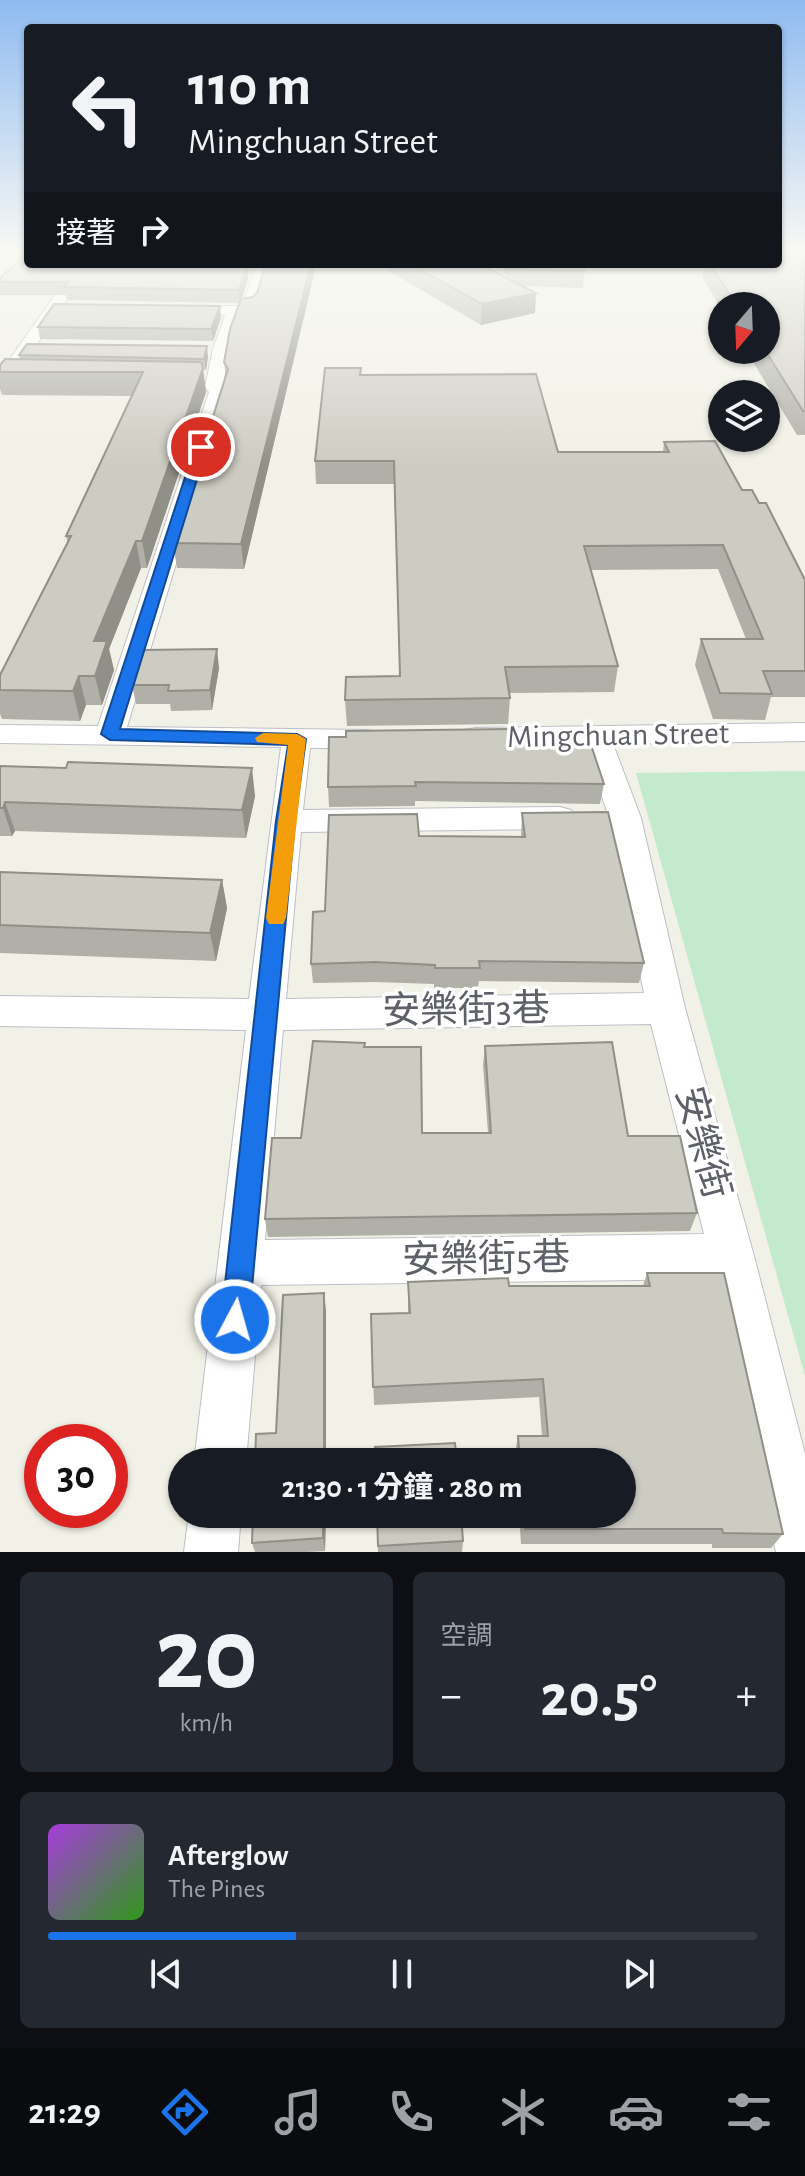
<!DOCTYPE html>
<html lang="zh-TW">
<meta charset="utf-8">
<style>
body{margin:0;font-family:"Alegreya Sans","Noto Sans TC",sans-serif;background:#242831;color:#f1f3f6;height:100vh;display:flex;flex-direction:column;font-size:30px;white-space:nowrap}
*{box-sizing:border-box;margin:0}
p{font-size:26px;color:#9ea1a6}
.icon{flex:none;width:44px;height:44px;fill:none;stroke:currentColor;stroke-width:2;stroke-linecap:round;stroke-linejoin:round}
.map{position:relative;height:1552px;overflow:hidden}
.side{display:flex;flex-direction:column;gap:20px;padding:20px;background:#0d0f14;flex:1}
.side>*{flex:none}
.guide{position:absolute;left:24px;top:24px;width:758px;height:244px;border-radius:8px;box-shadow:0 2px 6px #0004;background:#171b24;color:#f1f3f6;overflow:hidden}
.needle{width:52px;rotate:199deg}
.controls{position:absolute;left:708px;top:292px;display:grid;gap:16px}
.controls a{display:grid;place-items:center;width:72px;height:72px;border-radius:50%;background:#171b24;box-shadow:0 2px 6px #0004;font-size:40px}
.speed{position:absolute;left:24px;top:1424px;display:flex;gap:16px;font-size:40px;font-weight:700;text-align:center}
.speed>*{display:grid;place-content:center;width:104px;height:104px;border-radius:50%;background:#171b24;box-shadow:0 2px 6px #0004;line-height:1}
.speed .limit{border:12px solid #d22;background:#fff;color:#111}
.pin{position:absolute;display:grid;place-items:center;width:68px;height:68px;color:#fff;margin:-34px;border:4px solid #fff;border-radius:50%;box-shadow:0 2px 8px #0007}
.me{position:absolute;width:88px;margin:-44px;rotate:6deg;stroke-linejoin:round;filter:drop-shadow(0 0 6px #0008)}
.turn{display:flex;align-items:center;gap:28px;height:168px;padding:0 32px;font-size:36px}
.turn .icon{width:104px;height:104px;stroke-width:2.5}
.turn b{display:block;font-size:56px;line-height:68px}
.then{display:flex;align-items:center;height:76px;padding:0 32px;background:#0003;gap:16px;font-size:30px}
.big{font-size:60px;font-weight:700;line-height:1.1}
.side .card{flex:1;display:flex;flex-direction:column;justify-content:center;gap:12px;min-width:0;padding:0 28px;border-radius:12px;background:#242831}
.side .dial{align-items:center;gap:0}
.dial b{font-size:104px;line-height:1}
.song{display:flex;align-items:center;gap:24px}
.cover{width:96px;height:96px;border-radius:12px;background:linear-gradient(135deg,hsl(280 70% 55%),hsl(110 70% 35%))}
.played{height:8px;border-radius:4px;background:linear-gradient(90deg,#1a73e8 35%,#363941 35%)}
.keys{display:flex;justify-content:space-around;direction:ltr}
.heat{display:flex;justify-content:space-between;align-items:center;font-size:44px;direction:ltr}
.side .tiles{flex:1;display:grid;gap:20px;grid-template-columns:1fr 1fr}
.card:last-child{grid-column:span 2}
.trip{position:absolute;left:168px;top:1448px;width:468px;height:80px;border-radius:40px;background:#171b24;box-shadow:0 2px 6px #0004;font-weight:700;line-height:80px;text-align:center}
.dock{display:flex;height:128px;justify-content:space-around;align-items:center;background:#090b0e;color:#9ea1a6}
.dock .icon{width:56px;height:56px}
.dock .selected{color:#1a73e8}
.dock b{font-size:36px;color:#f1f3f6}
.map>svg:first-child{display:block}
</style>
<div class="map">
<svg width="805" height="1552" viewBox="0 0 805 1552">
<rect width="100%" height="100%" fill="#f1f1e7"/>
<path fill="#c3eacc" d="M805 771V1376L636 773Z"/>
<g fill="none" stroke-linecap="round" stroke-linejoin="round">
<defs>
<path id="street" d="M77 264H91L14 378H2L0 373Z
M257 264H271L256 311 254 314 241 316 229 349 223 385 228 390 127 727 367 730 377 732 381 739 377 746 367 748H310L303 810 560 807 571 810 576 818 571 826 560 829 301 832 286 999 644 993 609 818 585 745 475 746 465 744 461 737 465 730 475 728 805 723V741L613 744 641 818 685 1008 754 1256 805 1454V1552H776L715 1279 261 1285 246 1462H194L246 1030 0 1026V996L249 999 281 747 0 743V725L98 726 209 392 205 387 213 349 225 316 216 311 224 306H242ZM651 1024 704 1234 265 1240 283 1030Z
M189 1514H241L238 1552H184Z"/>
</defs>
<use href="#street" stroke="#bebfc6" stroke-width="2"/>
<use href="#street" fill="#fff" fill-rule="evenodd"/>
</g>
<path fill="#b0afa8" d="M805 250V435H797L746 350H766V306H722V310L702 277 704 269 700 264H778Z
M28 264H254L253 266H78L76 267H247L248 280 241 298 253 297 257 293 266 264H315V270L244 569 177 568 173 543 226 378 224 362 240 303 67 300 66 295H0V278Z
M387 264H479L505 277 502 264H581L585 271 583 288 521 286 535 313 481 325 387 270Z
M221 318 213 341 40 339 38 327Z
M19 355 208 357 206 370H203L206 392 147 568H141L109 649 114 670 102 705H86L80 721 2 719 0 714V675L68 543 66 536 132 396 2 395 0 389V365L20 359Z
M361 375 558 452H663L664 442 742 490 805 580V697H771L765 720 713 719 695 665 701 639H746L718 569 591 570 618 666 614 692 509 693 510 698 508 724 347 726 345 700 400 676 394 484H316L315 461Z
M219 668 212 710 171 711 170 704H136L132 685Z
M516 739 604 784 600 804 415 801V806L329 807 328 787Z
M0 766 255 796 246 838 15 831 12 836H0Z
M522 813 644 963 639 983 479 981 478 988H434V984L375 982 313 983 311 964 325 911 419 836 521 837Z
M0 872 222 880 227 908 216 961 0 953Z
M485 1046 628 1136 697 1213 690 1231 268 1237 265 1219 301 1138 365 1047 422 1133H488L483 1065Z
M647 1273 783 1534 771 1548H712V1544H521L519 1514H622V1462H515V1453L518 1436H542L539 1397 374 1405 371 1314 408 1313V1282L509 1286H643Z
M326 1514 325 1551 307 1552H255L252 1543Z
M377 1514 463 1541 462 1552H378Z"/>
<path fill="#908f88" d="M311 264H315V270L244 569 241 544Z
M247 267 248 280 240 303 239 290Z
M536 293 535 313 481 325 482 304Z
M220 306 221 318 213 341 211 329Z
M207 346 208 357 206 370 204 359Z
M203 368 206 392 147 568 142 541Z
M136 541 141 568 109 649 114 670 102 705 95 676 94 641Z
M217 649 219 668 212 710 210 690Z
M79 676 86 705 80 721 73 691Z
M252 768 255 796 246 838 242 810Z
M5 802 15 831 12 836 3 808Z
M222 880 227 908 216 961 210 933Z
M324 1293 326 1310V1462H324Z
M323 1514H326L325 1551 323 1538Z"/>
<path fill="#cdccc3" stroke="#908f88" stroke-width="2" d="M778 250H805V411H803L765 350H766V306H737L710 264H778Z
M28 252V264H72L76 267H247L239 290 64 287 68 282H0V278Z
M266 264H311L241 544 173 543 228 369 224 362 230 329 241 299 253 297 257 293Z
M410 264H479L536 293 482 304Z
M506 264H581L585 271 507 269Z
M54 304 220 306 211 329 38 327Z
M27 344 207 346 204 359 19 355Z
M5 359 201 362 203 368 142 541H136L94 641H107L95 676H79L73 691 0 690V675L71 536H66L143 372H0V365Z
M325 368H361L360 375 536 374 558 452H669L664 442 715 441 742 490H752L759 503H766L805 580V671H763L772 694 720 693 701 639H763L723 545 584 546 618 666 505 667 510 698 345 700 346 677 400 676 394 461H315Z
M217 649 210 690 168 691 169 685H132L143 650Z
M514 729 516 739 590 742 604 784 415 782 416 786 328 787 329 737H346V731Z
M68 762 252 768 242 810 5 802 3 808H0V766L66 768Z
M608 812 644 963 479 961 480 968H435V965L375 962 311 964 313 912 325 911 329 815 417 814 419 836 525 837 522 813Z
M0 872 222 880 210 933 0 925Z
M313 1041 365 1043 364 1047H421L422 1133H491L485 1046 612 1042 628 1136H680L697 1213 265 1219 272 1138H301Z
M647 1273H724L783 1534 723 1533 722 1529H525L524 1514H622V1462H520L518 1436H548L543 1379 373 1387 371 1314 410 1313 408 1282 508 1278 509 1286H650Z
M324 1293V1462H255L256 1434 276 1433 283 1295Z
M455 1443 457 1462H375V1447Z
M253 1514H323V1538L252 1543Z
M377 1514H461L463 1541 378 1546Z"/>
<linearGradient id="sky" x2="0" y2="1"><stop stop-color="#8fbbf1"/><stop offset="0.54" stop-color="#f9f9f4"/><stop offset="1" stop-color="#f9f9f4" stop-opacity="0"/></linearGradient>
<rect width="805" height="467" fill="url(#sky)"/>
<path fill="#1a73e8" stroke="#114b97" stroke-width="2" d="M201 444 207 447 120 729 297 734 306 739 295 821 249 1320 245 1330 235 1334 225 1330 221 1320 276 821 288 745 110 740 101 734 195 447Z"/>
<path fill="#f59e0b" d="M263 733 297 734 306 739 286 918 283 924H269L266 918 288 745 257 742 255 738Z"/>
<g text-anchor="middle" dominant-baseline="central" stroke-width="7" stroke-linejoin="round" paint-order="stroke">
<g font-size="32" fill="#5e6068" stroke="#fff">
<text transform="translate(618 735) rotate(-1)">Mingchuan Street</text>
</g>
<g font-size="38" fill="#5e6068" stroke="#fff">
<text transform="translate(466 1011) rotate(-1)">安樂街3巷</text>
<text transform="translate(702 1143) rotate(75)">安樂街</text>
<text transform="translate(486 1260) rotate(-1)">安樂街5巷</text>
</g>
</g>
</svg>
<div class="controls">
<a><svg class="needle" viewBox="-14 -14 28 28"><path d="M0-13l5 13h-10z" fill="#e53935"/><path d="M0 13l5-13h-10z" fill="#9ea1a6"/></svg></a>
<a><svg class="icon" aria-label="layers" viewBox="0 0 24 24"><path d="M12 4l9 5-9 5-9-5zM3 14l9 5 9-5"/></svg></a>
</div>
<div class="speed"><div class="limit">30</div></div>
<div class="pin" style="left:201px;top:447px;background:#d93025"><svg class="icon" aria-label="arrive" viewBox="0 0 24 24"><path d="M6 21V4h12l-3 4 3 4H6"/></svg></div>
<svg class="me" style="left:235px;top:1320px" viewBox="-20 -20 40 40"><circle r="17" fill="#1a73e8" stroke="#fff" stroke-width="3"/><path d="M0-11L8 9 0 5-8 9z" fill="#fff"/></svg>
<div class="trip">21:30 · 1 分鐘 · 280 m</div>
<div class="guide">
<div class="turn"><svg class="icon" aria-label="left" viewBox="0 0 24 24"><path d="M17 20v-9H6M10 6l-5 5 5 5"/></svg><div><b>110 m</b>Mingchuan Street</div></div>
<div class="then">接著<svg class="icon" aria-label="right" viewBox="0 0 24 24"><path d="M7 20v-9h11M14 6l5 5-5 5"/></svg></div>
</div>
</div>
<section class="side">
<div class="tiles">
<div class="card dial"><b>20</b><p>km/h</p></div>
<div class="card"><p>空調</p>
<div class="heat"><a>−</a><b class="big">20.5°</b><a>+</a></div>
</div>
<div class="card">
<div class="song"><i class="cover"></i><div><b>Afterglow</b><p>The Pines</p></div></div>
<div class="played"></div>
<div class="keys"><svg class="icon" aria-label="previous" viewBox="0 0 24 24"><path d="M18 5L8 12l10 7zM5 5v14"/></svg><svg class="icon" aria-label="pause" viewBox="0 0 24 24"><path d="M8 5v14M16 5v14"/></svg><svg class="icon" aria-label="next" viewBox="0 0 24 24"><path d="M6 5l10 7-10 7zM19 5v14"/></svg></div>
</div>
</div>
</section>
<nav class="dock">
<b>21:29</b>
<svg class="icon selected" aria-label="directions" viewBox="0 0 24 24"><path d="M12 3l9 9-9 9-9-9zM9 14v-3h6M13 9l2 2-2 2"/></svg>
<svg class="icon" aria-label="music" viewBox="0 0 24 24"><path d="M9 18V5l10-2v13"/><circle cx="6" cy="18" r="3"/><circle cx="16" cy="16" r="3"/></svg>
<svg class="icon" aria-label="phone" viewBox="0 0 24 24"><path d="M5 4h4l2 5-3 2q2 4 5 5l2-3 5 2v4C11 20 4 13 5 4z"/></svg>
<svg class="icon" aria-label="climate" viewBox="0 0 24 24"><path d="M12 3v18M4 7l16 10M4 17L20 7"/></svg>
<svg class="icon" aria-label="car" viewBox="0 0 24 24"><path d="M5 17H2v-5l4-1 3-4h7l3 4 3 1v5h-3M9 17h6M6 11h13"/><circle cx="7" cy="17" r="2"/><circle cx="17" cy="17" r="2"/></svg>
<svg class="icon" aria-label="filters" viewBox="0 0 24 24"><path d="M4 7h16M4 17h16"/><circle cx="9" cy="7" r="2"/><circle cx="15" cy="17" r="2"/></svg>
</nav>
